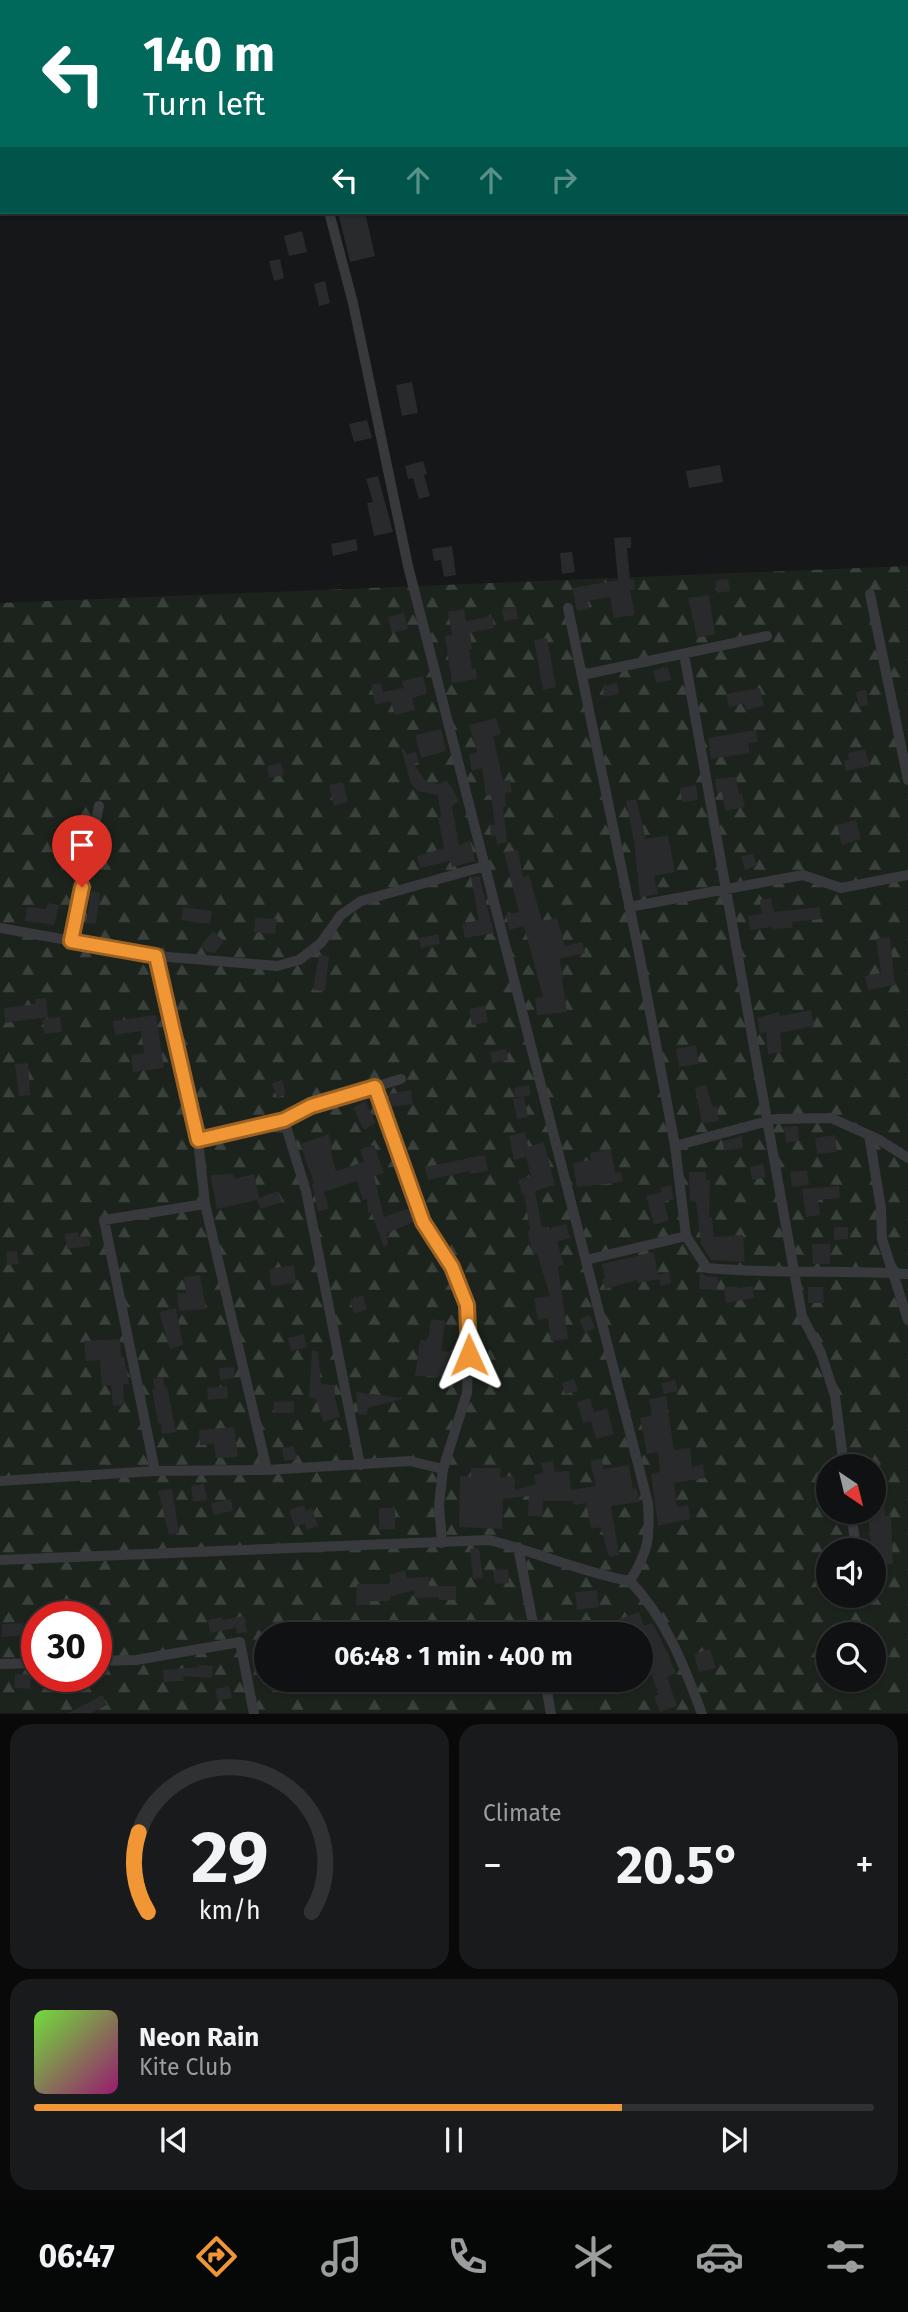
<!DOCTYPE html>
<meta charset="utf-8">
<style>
body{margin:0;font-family:"Fira Sans",sans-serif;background:#191a1b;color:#f1f3f6;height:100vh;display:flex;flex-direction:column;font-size:26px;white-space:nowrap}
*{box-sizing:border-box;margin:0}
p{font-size:23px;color:#9c9d9f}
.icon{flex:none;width:38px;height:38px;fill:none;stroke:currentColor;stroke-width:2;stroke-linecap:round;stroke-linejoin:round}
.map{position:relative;height:1714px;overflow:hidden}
.drawer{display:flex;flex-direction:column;gap:10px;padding:10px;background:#09090a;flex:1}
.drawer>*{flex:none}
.banner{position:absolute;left:0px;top:0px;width:908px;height:214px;box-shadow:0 2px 5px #0004,0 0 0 2px #303132;background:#00695c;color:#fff;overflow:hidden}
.needle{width:46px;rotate:145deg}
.buttons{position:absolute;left:816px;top:1454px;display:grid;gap:14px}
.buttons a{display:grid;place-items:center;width:70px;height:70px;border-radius:50%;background:#101112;box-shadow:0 2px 5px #0004,0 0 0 2px #303132;font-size:35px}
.speed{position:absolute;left:21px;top:1601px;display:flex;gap:14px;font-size:35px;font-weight:700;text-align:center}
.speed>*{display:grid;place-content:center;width:91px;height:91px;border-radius:50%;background:#101112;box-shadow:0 2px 5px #0004,0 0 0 2px #303132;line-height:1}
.speed .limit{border:10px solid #d22;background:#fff;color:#111}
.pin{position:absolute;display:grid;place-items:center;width:60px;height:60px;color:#fff;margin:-72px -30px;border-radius:50% 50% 50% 0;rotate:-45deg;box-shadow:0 0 7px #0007}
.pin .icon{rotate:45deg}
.me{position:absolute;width:77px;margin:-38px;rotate:359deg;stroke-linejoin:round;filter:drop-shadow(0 0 5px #0008)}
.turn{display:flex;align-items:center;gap:24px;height:147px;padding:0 28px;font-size:32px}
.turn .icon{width:91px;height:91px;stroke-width:2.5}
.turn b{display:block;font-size:49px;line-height:60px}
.lanes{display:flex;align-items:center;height:66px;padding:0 28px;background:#0003;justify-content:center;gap:35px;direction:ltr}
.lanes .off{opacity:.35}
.big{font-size:52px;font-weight:700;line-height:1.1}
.drawer .card{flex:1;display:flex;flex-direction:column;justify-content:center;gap:10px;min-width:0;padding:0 24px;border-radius:21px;background:#191a1b}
.drawer .dial{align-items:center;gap:0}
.dial svg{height:182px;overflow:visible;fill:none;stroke:#303132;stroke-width:7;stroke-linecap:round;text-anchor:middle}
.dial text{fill:#f1f3f6;stroke:none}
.song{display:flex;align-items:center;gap:21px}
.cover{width:84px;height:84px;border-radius:10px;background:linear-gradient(135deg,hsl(100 70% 55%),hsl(320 70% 35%))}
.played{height:7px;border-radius:4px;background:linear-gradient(90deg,#f19635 70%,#303132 70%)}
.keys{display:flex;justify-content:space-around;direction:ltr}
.heat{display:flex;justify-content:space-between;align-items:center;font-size:38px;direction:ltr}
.drawer .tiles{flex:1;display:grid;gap:10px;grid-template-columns:1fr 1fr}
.card:last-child{grid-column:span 2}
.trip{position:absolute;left:254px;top:1622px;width:399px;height:70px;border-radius:35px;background:#101112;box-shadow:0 2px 5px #0004,0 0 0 2px #303132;font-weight:700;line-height:70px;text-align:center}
.tab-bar{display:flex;height:112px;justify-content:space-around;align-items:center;background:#060707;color:#9c9d9f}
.tab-bar .icon{width:49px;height:49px}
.tab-bar .active{color:#f19635}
.tab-bar b{font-size:32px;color:#f1f3f6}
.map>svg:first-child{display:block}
</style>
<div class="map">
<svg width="908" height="1714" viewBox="0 0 908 1714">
<defs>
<pattern id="forest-firs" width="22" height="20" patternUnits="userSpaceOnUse" patternTransform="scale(1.75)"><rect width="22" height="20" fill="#1c231c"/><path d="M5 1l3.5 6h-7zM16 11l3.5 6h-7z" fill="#3a403b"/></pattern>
</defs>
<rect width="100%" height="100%" fill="#161718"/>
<path fill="url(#forest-firs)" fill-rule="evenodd" d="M908 566V1713H0V603ZM828 1466H873V1512H828ZM828 1550H873V1596H828ZM37 1617H96V1676H37ZM266 1634H640V1680H266ZM828 1634H873V1680H828Z"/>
<path fill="#292a2c" d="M338 212H365L375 256 350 262Z
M302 231 307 252 289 256 284 236Z
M280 259 284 278 274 281 269 261Z
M325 281 330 303 319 306 314 284Z
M412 382 418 413 402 416 396 385Z
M367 420 372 438 354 442 349 424Z
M423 461 427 474 424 475 430 496 419 499 413 478 408 479 405 466Z
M720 465 723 482 689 488 686 471Z
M378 476 393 532 374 536 367 503 373 502 366 479Z
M631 537V548H627L630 580 634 579 635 590H630L635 615 614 618 610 597 588 601 589 609 577 611 572 588 618 580 614 538Z
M356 539 358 550 333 556 331 544Z
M452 546 456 575 444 577 441 560 434 561 432 549Z
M572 552 575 572 562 574 560 553Z
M728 579 730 591 717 593 715 581Z
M709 595 715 634 697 638 688 598Z
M516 607 518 619 504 621 502 609Z
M464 609 466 621 492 616 494 628 470 633 472 649H469L472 669 476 668 477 679 452 683 445 636 452 635 448 612Z
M404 613 408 629 392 633 388 617Z
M547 638 556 687 543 690 534 640Z
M668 667 671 680 656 683 653 670Z
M423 676 427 694 412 698 415 710 395 715 391 701 375 705 371 685 381 683 383 692 404 688 402 681Z
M617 683 619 694 604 697 603 686Z
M760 688 764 706 746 710 744 703 729 707 726 694Z
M866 690 868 705 859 707 856 692Z
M496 718 501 734 493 736 503 781 510 780 512 792 505 793 506 806 503 807 507 842 497 844 496 836H491L490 825H495L491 795 486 796 482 768 472 771 469 754 477 752 469 725Z
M441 729 446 751 421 758 415 735Z
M756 730 758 742 748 743 750 753 711 759 708 738Z
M403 748 407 754 416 752 419 762 414 764 426 782 439 784 446 780 452 788 459 801 452 806 459 845 470 840 475 861 452 867 450 861 420 868 417 856 444 848 438 818 441 817 438 795 417 791 411 783 401 749Z
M865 749 870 766 846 771 844 761 849 760 848 753Z
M281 763 284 775 269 778 267 766Z
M736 777 739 794 742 793 745 807 725 811 722 792 717 793 715 779Z
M343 782 348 802 334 806 329 785Z
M696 785 698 800 682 802 680 788Z
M636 799 646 839 668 835 675 872 654 876 658 894 640 897 634 841 626 801Z
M856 820 861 839 842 845 837 825Z
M518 850 523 877 529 875 542 921 557 918 565 946 582 942 585 953 559 959 564 978 562 979 567 1012 537 1015 535 998 543 997 524 926 509 930 506 915 519 912 504 852Z
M753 853 757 866 745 870 741 857Z
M479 876 494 933 465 938 462 924 479 920 471 878Z
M91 891 100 893 96 924 86 923Z
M771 898 774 912 820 907 821 919 792 922 793 928 772 929V927L750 930 748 916 762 914 760 900Z
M48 903 59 905 54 925 25 921 27 907 46 909Z
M183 907 212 911 210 924 181 920Z
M255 918 277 919 275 934 254 932Z
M213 931 224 941 215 953 207 952 200 947Z
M438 934 440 944 421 948 419 938Z
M890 937 895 985 868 990 865 976 881 973 876 939Z
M319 955 329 956 325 991 313 990Z
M46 998 48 1017 5 1023 4 1008 36 1004 35 999Z
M485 1006 488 1022 472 1025 469 1009Z
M811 1010 814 1026 780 1033 782 1052 768 1054 766 1032 760 1033 757 1018 779 1012 780 1016Z
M156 1015 164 1068 133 1072 131 1055 144 1053 141 1031 115 1035 113 1021Z
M60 1017 62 1032 44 1034 43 1019Z
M696 1045 699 1064 679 1067 676 1049Z
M506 1049 508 1060 492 1063 490 1052Z
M28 1063 30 1095 19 1096 15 1064Z
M282 1080 286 1094 277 1098 272 1083Z
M529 1085 531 1095 516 1098 514 1088Z
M706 1085 713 1107 717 1106 719 1121 702 1123 695 1088Z
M411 1090 413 1104 391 1107 389 1094Z
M524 1097 528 1117 517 1119 513 1099Z
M365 1101 376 1123 364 1130 353 1108Z
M798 1126 799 1141 786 1143 784 1127Z
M525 1132 528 1147 544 1142 555 1185 535 1191 542 1227 545 1226 546 1229 566 1224 570 1238 557 1242 564 1265 558 1266 568 1339 551 1341 548 1318 538 1320 534 1298 550 1296 537 1253 533 1254 527 1231 530 1230 524 1194H522L518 1180 531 1176 526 1157 514 1160 509 1136Z
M329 1134 332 1149H330L336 1171 364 1162 360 1149 374 1145 384 1173 374 1176 384 1217 410 1208 414 1222 387 1233 388 1245 384 1247 371 1212 368 1213 367 1199 363 1200 357 1181 324 1192 329 1208 318 1212 312 1184 314 1183 300 1144Z
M835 1135 837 1152 817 1154 815 1138Z
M742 1136 743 1148 724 1151 723 1141Z
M611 1149 615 1173 621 1172 623 1182 577 1187 573 1163 591 1160 590 1153Z
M485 1155 488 1171 470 1174 469 1171 428 1180 425 1167Z
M763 1164 766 1177 752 1180 750 1167Z
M807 1170 809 1185 792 1187 790 1172Z
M689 1172H706V1180H710L709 1217H712L714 1237 743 1235 745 1262 711 1260 701 1244 696 1202 690 1201Z
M233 1174 234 1179 254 1174 259 1198 278 1191 282 1202 261 1209 257 1200 217 1209 210 1175Z
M671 1185 674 1199 664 1202 669 1220 654 1225 646 1196 661 1192 660 1188Z
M839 1186 840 1198 818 1200 820 1215 806 1217 802 1189Z
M834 1227H848V1239L834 1240Z
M78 1232 79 1237 89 1236 90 1246 67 1249 65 1234Z
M812 1244H830V1264H813Z
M17 1251 19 1264 7 1265 6 1252Z
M654 1252 658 1275 669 1272 671 1283 661 1286 659 1279 638 1283 637 1280 605 1289 602 1279 605 1278 602 1264Z
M294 1265 296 1283 271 1286 269 1269Z
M700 1272 706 1276 718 1277 717 1290 699 1289Z
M200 1275 206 1309 179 1311 177 1293H186L184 1277Z
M737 1286V1288L753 1286 754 1298 726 1303 724 1287Z
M808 1287H823L824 1303H808Z
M363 1295 367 1309 354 1314 350 1300Z
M176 1308 183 1345 170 1349 159 1312Z
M589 1315 595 1328 585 1333 579 1320Z
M431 1319 445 1321 441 1351 457 1352V1368H445V1377L415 1376 420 1340 428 1341Z
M304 1334 307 1347 291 1351 288 1338Z
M120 1339 121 1357H124L129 1384H123L124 1405 113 1406 111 1385 102 1386 100 1360 86 1361 84 1341Z
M312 1351H318L321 1384 335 1385V1398L340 1417 323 1422 316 1398H309Z
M234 1367V1378L220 1380 219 1368Z
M163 1377 165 1387 167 1386 176 1432 162 1434 161 1423H158L152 1389H155L153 1379Z
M574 1379 578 1391 565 1394 562 1383Z
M675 1380 678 1391 664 1394 661 1383Z
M227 1386 228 1398 208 1400 207 1388Z
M356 1392 402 1398V1399L368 1408 367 1415 358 1414Z
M666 1396 674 1450 690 1448 692 1467 703 1464 705 1478 674 1483 677 1507 688 1505 690 1519 658 1526 651 1474 660 1472 658 1452 647 1454 640 1418 652 1415 649 1399Z
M590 1398 594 1412 607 1408 614 1434 596 1439 591 1421 583 1423 577 1402Z
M294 1401V1413H274V1402Z
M234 1427 238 1457 216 1458 214 1444 200 1445 199 1430Z
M294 1446 297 1459 284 1461 282 1448Z
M601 1458 604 1469 629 1465 633 1489 636 1488 640 1502 611 1506 619 1555 609 1557 601 1527 591 1529 586 1503 574 1505V1501H543L542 1516H528L529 1496 503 1499 502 1529 459 1527 460 1476 471 1477V1468H501L500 1477 514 1476 515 1490 536 1484 534 1475 543 1473 541 1463 553 1461 555 1472 569 1471 571 1490 596 1486 590 1461Z
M204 1484 207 1500 193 1502 191 1486Z
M172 1489 179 1533 169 1535 158 1491Z
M231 1499 233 1511 213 1515 211 1503Z
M873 1499H884L885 1516 891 1515 893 1564 873 1565 868 1512H873Z
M304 1505 306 1511 312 1508 318 1526 307 1530 305 1524 295 1527 289 1510Z
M379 1508H395V1529L379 1530Z
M479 1548 483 1578 473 1579 470 1549Z
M508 1569 509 1583 495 1584 493 1570Z
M405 1570 407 1578 429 1577V1586H456V1600H439V1597L415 1598 414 1590 390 1597V1601H370V1605H356L357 1584H391L389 1575Z
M597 1590 599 1607 577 1610 575 1592Z
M54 1606H70V1617H54Z
M639 1612 644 1626 652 1623 657 1631 676 1673 667 1677 677 1706 660 1712 654 1696 659 1694 651 1674 646 1676 644 1669 640 1670V1634H624L619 1619Z
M244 1616 247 1632 237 1634 236 1628 210 1633 208 1620 222 1617V1620Z
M23 1623V1635L2 1637V1624Z
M710 1649 716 1668 699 1672 694 1654Z
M199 1665 213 1666 212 1678 183 1676 184 1681 164 1682 163 1670 199 1667Z
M15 1674 31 1675 30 1689 14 1688Z
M229 1686 232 1698 218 1701 215 1689Z
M102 1695 107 1705 91 1713H69Z"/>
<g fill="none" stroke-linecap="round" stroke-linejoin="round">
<path stroke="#37393d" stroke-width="10" d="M272 0 273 2
M329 212 353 303 408 566 648 1503C650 1538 649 1550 630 1581 666 1619 684 1665 702 1714
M870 594 908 780
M568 608 639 953 675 1146 686 1236 707 1268C774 1274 841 1270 908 1274
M684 654 802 1316 821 1353 835 1396 844 1466
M582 675 767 636
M629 907 803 875 841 888 908 875
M0 928 156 956 277 966 299 960 321 943 341 915 361 901 485 866
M71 941 99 806
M156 956 198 1140 205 1204 267 1470
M375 1087 423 1222 452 1267 467 1305 469 1335 467 1393 443 1469 439 1505 442 1543
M284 1120 306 1191 360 1465
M869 1135 881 1208 882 1239 908 1320
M198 1140 284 1120 311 1106 401 1079
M675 1146 775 1119 831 1118 878 1139 908 1158
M586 1260 686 1236
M155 1471 104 1220 205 1204
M0 1481 155 1471 267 1470 410 1461 443 1469
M851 1512 856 1548
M518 1547 535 1634
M0 1560 489 1540C537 1552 581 1572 630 1581
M96 1661 136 1660 240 1642 254 1714
M0 1664 37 1663
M545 1680 551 1714"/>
</g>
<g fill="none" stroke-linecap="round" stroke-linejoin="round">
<defs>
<path id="route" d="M82 887 71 941 156 956 198 1140 284 1120 311 1106 375 1087 423 1222 452 1267 467 1305 469 1355"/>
</defs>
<use href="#route" stroke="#9d6222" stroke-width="18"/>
<use href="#route" stroke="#f19635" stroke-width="12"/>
</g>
</svg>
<div class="buttons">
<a><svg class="needle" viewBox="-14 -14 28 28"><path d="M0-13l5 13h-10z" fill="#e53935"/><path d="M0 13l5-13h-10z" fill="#9c9d9f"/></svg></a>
<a><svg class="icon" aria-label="sound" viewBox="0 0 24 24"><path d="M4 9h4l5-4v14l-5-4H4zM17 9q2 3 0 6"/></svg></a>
<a><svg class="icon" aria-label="search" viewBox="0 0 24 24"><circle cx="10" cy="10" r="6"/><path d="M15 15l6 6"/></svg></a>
</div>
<div class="speed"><div class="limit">30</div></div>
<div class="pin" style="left:82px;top:887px;background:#d93025"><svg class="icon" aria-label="arrive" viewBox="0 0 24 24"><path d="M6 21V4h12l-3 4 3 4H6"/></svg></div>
<svg class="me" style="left:469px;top:1355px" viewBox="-20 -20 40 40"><path d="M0-17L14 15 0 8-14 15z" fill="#f19635" stroke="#fff" stroke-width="4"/></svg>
<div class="trip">06:48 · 1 min · 400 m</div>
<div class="banner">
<div class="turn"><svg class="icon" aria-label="left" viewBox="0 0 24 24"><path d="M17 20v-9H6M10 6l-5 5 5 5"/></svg><div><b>140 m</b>Turn left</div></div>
<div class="lanes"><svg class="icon" aria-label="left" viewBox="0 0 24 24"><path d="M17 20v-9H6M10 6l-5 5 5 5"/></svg><svg class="icon off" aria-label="ahead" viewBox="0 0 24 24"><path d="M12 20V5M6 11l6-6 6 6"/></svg><svg class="icon off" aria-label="ahead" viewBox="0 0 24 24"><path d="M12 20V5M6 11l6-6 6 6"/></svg><svg class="icon off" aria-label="right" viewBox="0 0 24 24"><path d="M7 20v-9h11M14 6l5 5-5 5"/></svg></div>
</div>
</div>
<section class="drawer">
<div class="tiles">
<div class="card dial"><svg viewBox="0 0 100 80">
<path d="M14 69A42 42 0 1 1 86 69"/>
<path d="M14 69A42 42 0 0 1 10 34" stroke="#f19635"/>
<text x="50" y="56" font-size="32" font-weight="700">29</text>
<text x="50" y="72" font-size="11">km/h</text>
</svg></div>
<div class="card"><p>Climate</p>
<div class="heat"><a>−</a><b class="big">20.5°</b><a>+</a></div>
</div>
<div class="card">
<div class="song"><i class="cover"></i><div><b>Neon Rain</b><p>Kite Club</p></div></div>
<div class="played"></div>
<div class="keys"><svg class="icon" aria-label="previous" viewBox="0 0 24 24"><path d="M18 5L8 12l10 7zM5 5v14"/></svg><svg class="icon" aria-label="pause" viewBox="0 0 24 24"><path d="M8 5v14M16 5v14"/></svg><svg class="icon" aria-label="next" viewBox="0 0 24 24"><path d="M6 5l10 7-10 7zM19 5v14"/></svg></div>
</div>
</div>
</section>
<nav class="tab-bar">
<b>06:47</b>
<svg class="icon active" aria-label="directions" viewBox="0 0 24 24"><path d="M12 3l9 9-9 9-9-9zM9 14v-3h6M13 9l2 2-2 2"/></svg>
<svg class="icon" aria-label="music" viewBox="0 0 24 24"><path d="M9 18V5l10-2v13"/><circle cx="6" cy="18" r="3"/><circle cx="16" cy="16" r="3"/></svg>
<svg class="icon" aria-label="phone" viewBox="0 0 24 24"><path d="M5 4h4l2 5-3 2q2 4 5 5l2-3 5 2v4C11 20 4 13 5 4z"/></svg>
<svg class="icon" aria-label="climate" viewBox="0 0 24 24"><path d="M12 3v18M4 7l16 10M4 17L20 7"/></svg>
<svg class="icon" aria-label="car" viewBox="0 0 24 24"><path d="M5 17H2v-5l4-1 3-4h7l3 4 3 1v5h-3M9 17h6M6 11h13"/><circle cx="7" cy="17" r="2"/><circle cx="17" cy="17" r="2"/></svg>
<svg class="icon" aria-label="filters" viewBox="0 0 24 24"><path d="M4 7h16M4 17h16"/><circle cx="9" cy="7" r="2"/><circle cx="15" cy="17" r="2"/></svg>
</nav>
